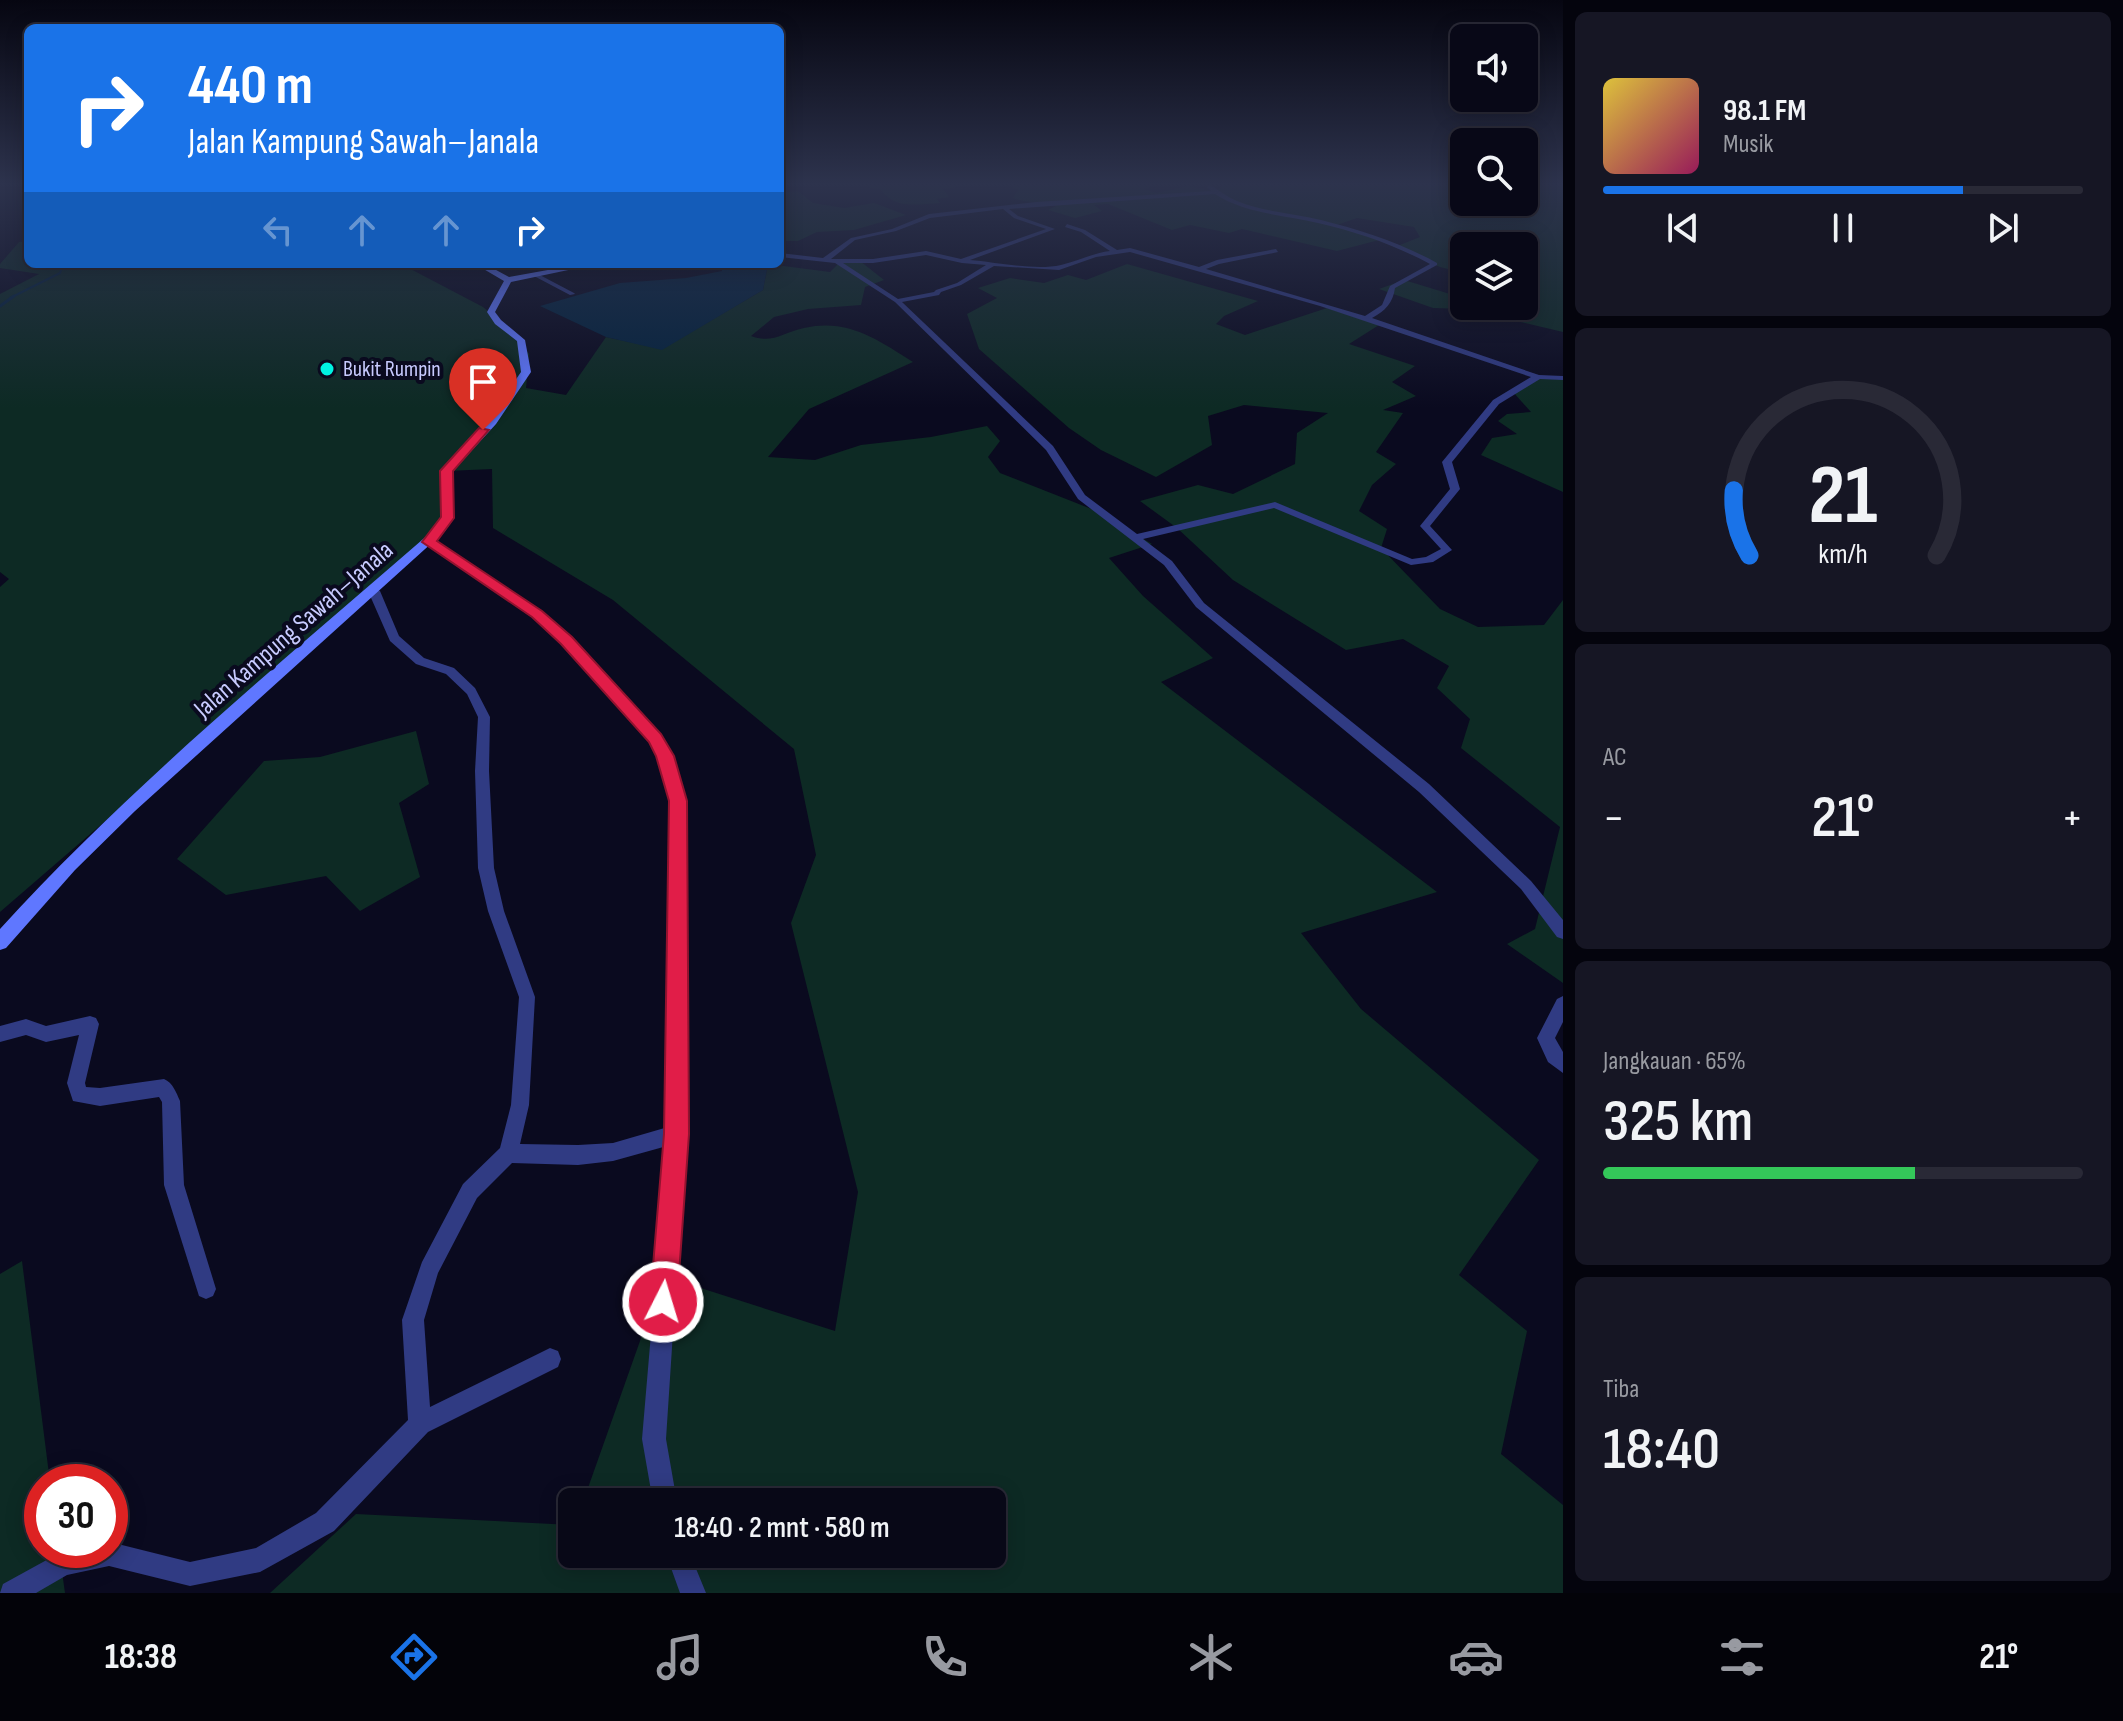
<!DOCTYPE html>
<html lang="id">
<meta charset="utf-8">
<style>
body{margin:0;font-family:"Sofia Sans Condensed",sans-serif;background:#161624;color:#f1f3f6;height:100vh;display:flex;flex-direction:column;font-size:30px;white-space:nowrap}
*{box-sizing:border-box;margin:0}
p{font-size:26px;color:#989aa1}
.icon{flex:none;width:44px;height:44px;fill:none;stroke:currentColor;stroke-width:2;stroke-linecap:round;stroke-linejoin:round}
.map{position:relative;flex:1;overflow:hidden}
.details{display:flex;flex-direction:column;gap:12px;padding:12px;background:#04040d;width:560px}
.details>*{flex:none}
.guide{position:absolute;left:24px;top:24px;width:760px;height:244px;border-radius:12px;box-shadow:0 4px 20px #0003,0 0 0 2px #292936;background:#1a73e8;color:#fff;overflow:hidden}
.fabs{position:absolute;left:1450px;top:24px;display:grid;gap:16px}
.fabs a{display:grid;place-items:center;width:88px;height:88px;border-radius:12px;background:#080817;box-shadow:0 4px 20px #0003,0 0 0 2px #292936;font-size:40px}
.speed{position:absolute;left:24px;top:1464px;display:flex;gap:16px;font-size:40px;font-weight:700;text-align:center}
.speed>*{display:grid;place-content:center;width:104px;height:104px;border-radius:50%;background:#080817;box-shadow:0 4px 20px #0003,0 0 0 2px #292936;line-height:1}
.speed .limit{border:12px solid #d22;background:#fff;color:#111}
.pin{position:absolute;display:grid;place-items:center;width:68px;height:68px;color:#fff;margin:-82px -34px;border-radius:50% 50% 50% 0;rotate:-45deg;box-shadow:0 0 8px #0007}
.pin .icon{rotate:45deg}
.me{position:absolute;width:88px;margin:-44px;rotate:5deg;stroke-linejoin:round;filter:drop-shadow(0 0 6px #0008)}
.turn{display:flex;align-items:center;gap:28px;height:168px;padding:0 32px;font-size:36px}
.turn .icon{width:104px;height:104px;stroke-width:2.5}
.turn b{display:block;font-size:56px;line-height:68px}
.lanes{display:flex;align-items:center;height:76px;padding:0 32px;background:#0003;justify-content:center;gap:40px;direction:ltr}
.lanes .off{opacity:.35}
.big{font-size:60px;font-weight:600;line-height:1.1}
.details .tile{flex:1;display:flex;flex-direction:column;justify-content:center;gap:12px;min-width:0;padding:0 28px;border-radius:12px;background:#161624}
.details .dial{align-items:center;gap:0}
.dial svg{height:208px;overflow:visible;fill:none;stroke:#292936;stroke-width:7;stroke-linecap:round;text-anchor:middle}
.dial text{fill:#f1f3f6;stroke:none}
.song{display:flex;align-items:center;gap:24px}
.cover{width:96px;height:96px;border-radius:12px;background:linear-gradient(135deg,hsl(50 70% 55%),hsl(330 70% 35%))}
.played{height:8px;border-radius:4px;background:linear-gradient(90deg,#1a73e8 75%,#292936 75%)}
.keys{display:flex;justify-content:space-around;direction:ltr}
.heat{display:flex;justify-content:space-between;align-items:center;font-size:44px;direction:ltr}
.charge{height:12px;border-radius:6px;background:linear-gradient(90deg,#34c759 65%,#292936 0)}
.trip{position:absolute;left:558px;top:1488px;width:448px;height:80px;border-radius:12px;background:#080817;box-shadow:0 4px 20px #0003,0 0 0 2px #292936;font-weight:600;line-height:80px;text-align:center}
.tabs{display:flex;height:128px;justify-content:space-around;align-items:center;background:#030309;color:#989aa1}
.tabs .icon{width:56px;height:56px}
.tabs .current{color:#1a73e8}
.tabs b{font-size:36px;color:#f1f3f6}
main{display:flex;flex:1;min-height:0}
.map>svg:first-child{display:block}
</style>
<main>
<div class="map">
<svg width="1563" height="1593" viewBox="0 0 1563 1593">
<rect width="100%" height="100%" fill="#0a0a1f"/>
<path fill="#0d2a24" d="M861 185H972L943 189 949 197 937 199 940 203C917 204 896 210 881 190Z
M1007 185H1156L1144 189 1156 193 1189 186 1216 192 1223 185H1464V202H1524V185H1563V332L1467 309 1433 308 1379 289 1404 280 1450 294H1464V306H1524V246H1464V273L1440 267 1395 247 1420 237 1414 227 1357 218 1337 225 1379 240 1337 251 1242 229 1229 233 1190 225 1172 230 1108 204 1094 205 1102 211 1075 218 1048 210 1056 206C1040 201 1028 204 1013 198L1018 190Z
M798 191 813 203 844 208 874 203 906 215 854 230 817 232 798 241H780V193Z
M28 241V264H401L483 307 512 331 529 354 526 388 566 395 606 337 662 349 763 290 768 264 830 272 840 262 860 261 884 280 865 287 861 305 808 309 774 317 751 336C772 344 782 333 804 328 847 318 877 339 913 362L809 409 768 457 815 460 861 445 931 437 987 426 1000 441 988 457 1000 473 1094 510 1152 544 1109 558 1143 596 1213 658 1161 682 1437 892 1301 933 1361 1009 1539 1160 1459 1275 1527 1331 1501 1454 1563 1505V1593H270L356 1514 572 1525V1554H992V1502H583L663 1276 835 1331 858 1192 791 923 816 855 794 749 613 600 493 528 492 469 447 471 446 506 435 536 0 912V587L9 579 0 572V294L39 274 0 268V264L19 242Z
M1127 264 1258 301 1224 316 1216 324 1245 335 1327 308 1379 325 1349 344 1415 366 1392 382 1416 396 1383 410 1403 413 1376 452 1396 464 1372 485 1359 511 1387 529 1381 548 1440 609 1478 627 1544 625 1563 600V983L1507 944 1535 929 1560 827 1461 748 1470 719 1437 688 1449 666 1403 639 1346 650 1233 580 1177 528 1140 501 1198 485 1233 494 1295 464 1297 433 1328 413 1244 405 1208 416 1212 445 1156 477 1101 450 1069 428 979 349 967 314 997 298 978 288 1010 278 1044 283 1068 275 1086 280Z
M1536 378 1563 379V492L1481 455 1492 438 1517 434 1498 421 1507 414 1531 412 1513 392Z
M416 731 429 784 399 803 420 877 360 911 326 876 226 895 177 859 264 761 320 757Z
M22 1261 50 1482H42V1550H59L65 1593H0V1274Z"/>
<path fill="#04233e" d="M722 264H768L763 290 662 350 606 337 540 306 620 283 686 278 722 271Z"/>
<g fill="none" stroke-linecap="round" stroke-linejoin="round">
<path stroke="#04233e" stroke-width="2" d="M10 298 60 273 63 264"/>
<path stroke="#04233e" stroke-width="3" d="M0 306 14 296"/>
<path fill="#303b83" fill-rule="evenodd" d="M1210 185C1219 190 1227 197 1237 201 1264 212 1293 213 1321 220 1361 230 1401 243 1437 263V265L1395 288C1393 303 1385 311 1372 318L1539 375 1563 376V380L1540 379 1499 404 1452 462 1460 489 1430 526 1452 550 1433 562 1411 565 1274 508 1143 539 1172 561 1204 603 1429 784 1531 881 1563 920V939L1557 937 1521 889 1419 792 1196 607 1164 565 1078 499 1046 450 895 302 835 263 780 257V253L823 258 851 238 892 229 929 214 1036 202 1211 191 1207 187ZM1215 194C1246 214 1284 215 1318 223 1357 232 1395 245 1430 264L1390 286 1382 305 1365 316 1206 269 1219 264 1278 252 1276 249 1217 260 1199 267 1130 248 1117 250 1085 230 1067 224 1065 227 1081 232 1110 251C1093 253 1078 261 1061 265 1035 271 996 262 970 260L1055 229 1018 216 1009 209ZM1003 209 1014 218 1046 229 961 259 926 251 873 259H831L855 240 896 231 930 218ZM1130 252 1320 306 1531 377 1493 400 1442 462 1450 489 1420 526 1441 549 1426 557 1412 559 1275 502 1137 534 1085 495 1053 446 902 302 939 295 941 292 961 285 994 266 1059 270 1096 257ZM926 255 962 263 986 265 957 283 936 290 934 292 898 299 843 263H873Z
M536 273 574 293 575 294 570 295 534 276Z
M429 539 541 612 570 637 660 735 672 756 685 801 686 1134 666 1439 677 1502H653L642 1439 667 1146 613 1161 578 1165 512 1163 477 1198 438 1273 424 1320 430 1407 550 1348 558 1351 561 1359 558 1367 428 1432 334 1531 260 1572 190 1586 109 1566 67 1575 36 1593H0L3 1584 63 1551 110 1550V1542L190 1562 256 1548 316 1513 408 1420 402 1320 422 1262 463 1184 500 1148 511 1105 519 997 488 911 478 868 475 771 478 717 467 694 446 674 416 664 390 641 368 591 370 589 374 588 380 591 399 636 424 658 454 668 475 688 490 717 489 771 494 868 504 911 535 997 529 1105 520 1144 578 1145 613 1143 668 1127 671 801 658 756 650 741 562 643 533 616 425 544V540Z
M1563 996V1022L1555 1038 1563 1052V1073L1548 1062 1537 1038 1557 999Z
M90 1016 96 1018 99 1024 85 1083 86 1087 100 1088 164 1079C173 1083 176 1092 180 1101L184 1185 216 1289 213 1296 206 1299 199 1296 164 1185 162 1102 159 1097 100 1106 73 1101 67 1083 79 1035 46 1042 26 1035 0 1042V1026L26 1019 46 1026Z
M666 1554H690L706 1593H680Z"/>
<path fill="#5f77ff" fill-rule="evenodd" d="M475 264H485L509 277 581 264H597L511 282 495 312 501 320 525 340 531 372 496 424 452 472 454 518 445 531 135 811 75 870 6 948 0 950V929C133 783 288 657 437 527L442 518V471L488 420 521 372 517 341 495 324 487 312 504 281Z"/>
</g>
<linearGradient id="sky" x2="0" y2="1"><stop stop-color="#060611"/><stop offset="0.45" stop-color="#2d334d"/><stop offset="1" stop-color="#2d334d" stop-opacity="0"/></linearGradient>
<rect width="1563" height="408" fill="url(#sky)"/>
<path fill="#e11d48" stroke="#92132f" stroke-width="2" d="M479 428 489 430 453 471 454 518 437 541 542 611 572 637 661 734 674 756 687 801 689 1134 677 1302 673 1312 663 1316 654 1312 650 1302 664 1134 669 801 656 756 649 742 561 644 532 617 422 542 441 517 440 471Z"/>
<circle fill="#00f3e2" stroke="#0a0a1f" stroke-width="3" cx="327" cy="369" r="8"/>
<g text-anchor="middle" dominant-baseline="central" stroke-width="8" stroke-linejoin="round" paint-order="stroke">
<g font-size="22" fill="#c8cbff" stroke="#0a0a1f" text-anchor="start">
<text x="343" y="369">Bukit Rumpin</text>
</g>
<g font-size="26" fill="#c8cbff" stroke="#0a0a1f">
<text transform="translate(294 630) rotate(-41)">Jalan Kampung Sawah–Janala</text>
</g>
</g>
</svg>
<div class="fabs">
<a><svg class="icon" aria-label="sound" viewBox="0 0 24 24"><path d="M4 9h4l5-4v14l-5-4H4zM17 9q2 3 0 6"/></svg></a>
<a><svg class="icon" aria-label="search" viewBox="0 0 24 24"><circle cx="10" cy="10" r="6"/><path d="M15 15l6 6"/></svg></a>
<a><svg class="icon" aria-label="layers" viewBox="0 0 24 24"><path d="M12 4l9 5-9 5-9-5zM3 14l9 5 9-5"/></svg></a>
</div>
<div class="speed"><div class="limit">30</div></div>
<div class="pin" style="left:483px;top:430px;background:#d93025"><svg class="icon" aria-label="arrive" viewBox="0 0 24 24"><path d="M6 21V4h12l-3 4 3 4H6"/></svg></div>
<svg class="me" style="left:663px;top:1302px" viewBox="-20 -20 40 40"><circle r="17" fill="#e11d48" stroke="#fff" stroke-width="3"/><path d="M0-11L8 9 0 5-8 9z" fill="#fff"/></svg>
<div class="trip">18:40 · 2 mnt · 580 m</div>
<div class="guide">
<div class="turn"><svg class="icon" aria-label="right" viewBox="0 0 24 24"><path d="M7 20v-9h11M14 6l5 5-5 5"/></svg><div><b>440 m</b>Jalan Kampung Sawah–Janala</div></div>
<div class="lanes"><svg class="icon off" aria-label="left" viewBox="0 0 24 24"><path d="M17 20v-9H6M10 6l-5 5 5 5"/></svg><svg class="icon off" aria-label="ahead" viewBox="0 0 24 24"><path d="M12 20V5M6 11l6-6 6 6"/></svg><svg class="icon off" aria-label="ahead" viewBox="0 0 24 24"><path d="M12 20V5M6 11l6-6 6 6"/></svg><svg class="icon" aria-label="right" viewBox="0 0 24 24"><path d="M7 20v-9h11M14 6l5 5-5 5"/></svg></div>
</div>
</div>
<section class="details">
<div class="tile">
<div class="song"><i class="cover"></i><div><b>98.1 FM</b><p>Musik</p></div></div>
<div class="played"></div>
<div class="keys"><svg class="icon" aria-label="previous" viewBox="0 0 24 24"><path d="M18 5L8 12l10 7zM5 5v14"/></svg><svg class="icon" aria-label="pause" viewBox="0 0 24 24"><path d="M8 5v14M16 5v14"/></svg><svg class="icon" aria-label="next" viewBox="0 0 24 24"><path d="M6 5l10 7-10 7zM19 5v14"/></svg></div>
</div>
<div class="tile dial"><svg viewBox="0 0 100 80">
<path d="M14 69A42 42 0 1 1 86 69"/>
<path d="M14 69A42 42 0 0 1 8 44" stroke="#1a73e8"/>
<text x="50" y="56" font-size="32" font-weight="700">21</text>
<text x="50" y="72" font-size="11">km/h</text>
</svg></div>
<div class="tile"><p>AC</p>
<div class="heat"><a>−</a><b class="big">21°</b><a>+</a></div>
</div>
<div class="tile"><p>Jangkauan · 65%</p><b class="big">325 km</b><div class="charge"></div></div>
<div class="tile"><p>Tiba</p><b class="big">18:40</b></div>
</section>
</main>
<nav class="tabs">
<b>18:38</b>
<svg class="icon current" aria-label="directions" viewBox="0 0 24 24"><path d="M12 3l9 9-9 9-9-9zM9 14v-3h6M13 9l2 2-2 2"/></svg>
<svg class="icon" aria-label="music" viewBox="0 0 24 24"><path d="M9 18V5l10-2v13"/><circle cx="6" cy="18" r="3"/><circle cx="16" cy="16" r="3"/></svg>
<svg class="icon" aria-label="phone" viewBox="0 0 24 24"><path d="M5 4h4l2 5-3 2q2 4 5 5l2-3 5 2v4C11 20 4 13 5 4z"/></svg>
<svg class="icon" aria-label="climate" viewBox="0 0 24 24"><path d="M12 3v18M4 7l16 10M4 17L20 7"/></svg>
<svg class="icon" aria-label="car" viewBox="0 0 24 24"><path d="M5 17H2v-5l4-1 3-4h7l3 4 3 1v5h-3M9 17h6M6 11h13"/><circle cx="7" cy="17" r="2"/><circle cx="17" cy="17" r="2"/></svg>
<svg class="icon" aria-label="filters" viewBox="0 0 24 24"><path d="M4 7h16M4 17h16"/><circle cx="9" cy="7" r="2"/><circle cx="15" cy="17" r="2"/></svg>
<b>21°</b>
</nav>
